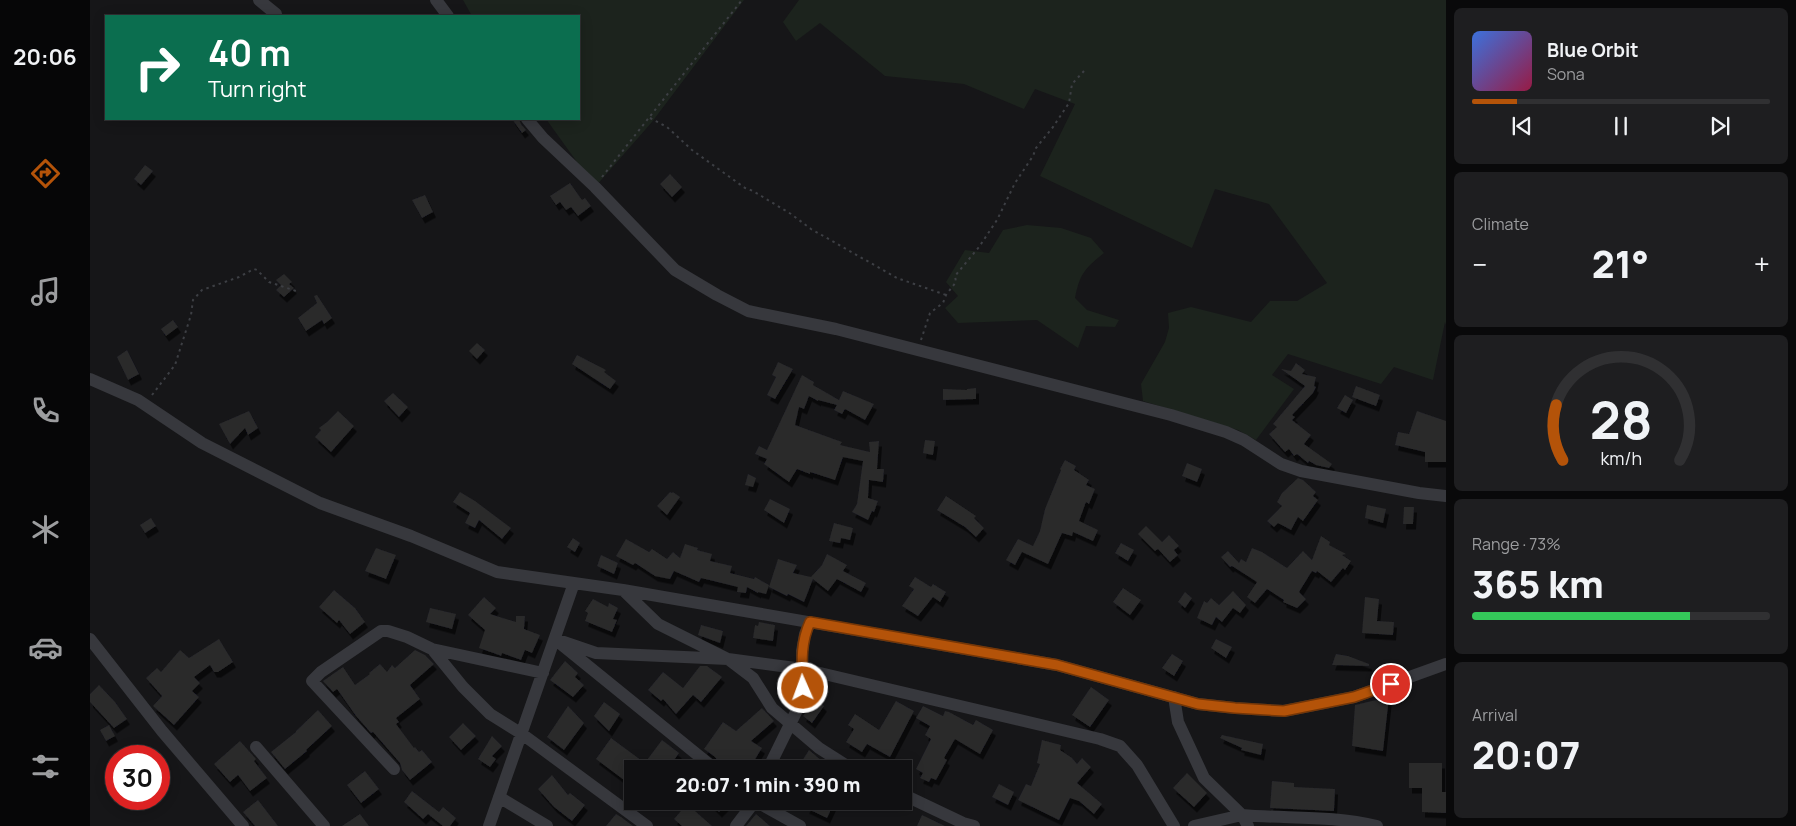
<!DOCTYPE html>
<meta charset="utf-8">
<style>
body{margin:0;font-family:Manrope,sans-serif;background:#1e1e20;color:#f1f3f6;height:100vh;display:flex;flex-direction:column;font-size:19px;white-space:nowrap}
*{box-sizing:border-box;margin:0}
p{font-size:16px;color:#9c9d9f}
.icon{flex:none;width:28px;height:28px;fill:none;stroke:currentColor;stroke-width:2;stroke-linecap:round;stroke-linejoin:round}
.map{position:relative;flex:1;overflow:hidden}
.sheet{display:flex;flex-direction:column;gap:8px;padding:8px;background:#09090a;width:350px}
.sheet>*{flex:none}
.hud{position:absolute;left:15px;top:15px;width:475px;height:105px;border-radius:0px;box-shadow:0 2px 12px #0003,0 0 0 1px #303032;background:#0b6e4f;color:#fff;overflow:hidden}
.speed{position:absolute;left:15px;top:745px;display:flex;gap:10px;font-size:25px;font-weight:700;text-align:center}
.speed>*{display:grid;place-content:center;width:65px;height:65px;border-radius:50%;background:#101012;box-shadow:0 2px 12px #0003,0 0 0 1px #303032;line-height:1}
.speed .limit{border:8px solid #d22;background:#fff;color:#111}
.pin{position:absolute;display:grid;place-items:center;width:42px;height:42px;color:#fff;margin:-21px;border:2px solid #fff;border-radius:50%;box-shadow:0 1px 5px #0007}
.me{position:absolute;width:55px;margin:-28px;rotate:358deg;stroke-linejoin:round;filter:drop-shadow(0 0 4px #0008)}
.turn{display:flex;align-items:center;gap:18px;height:105px;padding:0 20px;font-size:22px}
.turn .icon{width:65px;height:65px;stroke-width:2.5}
.turn b{display:block;font-size:35px;line-height:42px}
.big{font-size:38px;font-weight:800;line-height:1.1}
.sheet .tile{flex:1;display:flex;flex-direction:column;justify-content:center;gap:8px;min-width:0;padding:0 18px;border-radius:8px;background:#1e1e20}
.sheet .dial{align-items:center;gap:0}
.dial svg{height:130px;overflow:visible;fill:none;stroke:#303032;stroke-width:7;stroke-linecap:round;text-anchor:middle}
.dial text{fill:#f1f3f6;stroke:none}
.song{display:flex;align-items:center;gap:15px}
.cover{width:60px;height:60px;border-radius:8px;background:linear-gradient(135deg,hsl(220 70% 55%),hsl(340 70% 35%))}
.played{height:5px;border-radius:2px;background:linear-gradient(90deg,#b45309 15%,#303032 15%)}
.keys{display:flex;justify-content:space-around;direction:ltr}
.heat{display:flex;justify-content:space-between;align-items:center;font-size:28px;direction:ltr}
.charge{height:8px;border-radius:4px;background:linear-gradient(90deg,#34c759 73%,#303032 0)}
.trip{position:absolute;left:534px;top:760px;width:288px;height:50px;border-radius:0px;background:#101012;box-shadow:0 2px 12px #0003,0 0 0 1px #303032;font-weight:800;line-height:50px;text-align:center}
main{display:flex;flex:1;min-height:0}
.tab-bar{display:flex;flex-direction:column;width:90px;justify-content:space-around;align-items:center;background:#060607;color:#9c9d9f}
.tab-bar .icon{width:35px;height:35px}
.tab-bar .selected{color:#b45309}
.tab-bar b{font-size:22px;color:#f1f3f6}
.map>svg:first-child{display:block}
</style>
<main>
<nav class="tab-bar">
<b>20:06</b>
<svg class="icon selected" aria-label="directions" viewBox="0 0 24 24"><path d="M12 3l9 9-9 9-9-9zM9 14v-3h6M13 9l2 2-2 2"/></svg>
<svg class="icon" aria-label="music" viewBox="0 0 24 24"><path d="M9 18V5l10-2v13"/><circle cx="6" cy="18" r="3"/><circle cx="16" cy="16" r="3"/></svg>
<svg class="icon" aria-label="phone" viewBox="0 0 24 24"><path d="M5 4h4l2 5-3 2q2 4 5 5l2-3 5 2v4C11 20 4 13 5 4z"/></svg>
<svg class="icon" aria-label="climate" viewBox="0 0 24 24"><path d="M12 3v18M4 7l16 10M4 17L20 7"/></svg>
<svg class="icon" aria-label="car" viewBox="0 0 24 24"><path d="M5 17H2v-5l4-1 3-4h7l3 4 3 1v5h-3M9 17h6M6 11h13"/><circle cx="7" cy="17" r="2"/><circle cx="17" cy="17" r="2"/></svg>
<svg class="icon" aria-label="filters" viewBox="0 0 24 24"><path d="M4 7h16M4 17h16"/><circle cx="9" cy="7" r="2"/><circle cx="15" cy="17" r="2"/></svg>
</nav>
<div class="map">
<svg width="1356" height="826" viewBox="0 0 1356 826">
<defs>
<filter id="shadow"><feDropShadow dx="3" dy="5.5" stdDeviation="0" flood-color="#0009"/></filter>
</defs>
<rect width="100%" height="100%" fill="#161618"/>
<path fill="#1c231d" d="M373 0H654L562 122 505 187 456 119H489V16H382Z
M709 0H1356V325L1355 322 1343 380 1304 367 1291 384 1198 354 1182 375 1204 389 1166 440 1148 430 1053 401 1051 384 1075 342 1079 328 1078 313 1101 307 1161 322 1180 301H1207L1237 283 1179 204 1125 189 1102 248 950 176 985 104 945 89 934 109 874 84 795 76 730 23 706 41 693 22Z
M937 225 971 228 1001 238 1014 253C994 269 990 274 985 298L997 310 1029 320 1025 327 996 326 988 348 947 320 868 323 855 308 868 296 856 282 875 250 899 253 913 230Z"/>
<path fill="#29292c" filter="url(#shadow)" d="M422 119H429L431 124 436 130 432 133Z
M55 165 63 171 51 185 44 179Z
M580 174 592 187 582 197 570 184Z
M480 183 492 200 495 198 501 206 488 216 481 207 476 210 470 202 466 205 460 196Z
M335 195 343 212 332 218 322 200Z
M194 274 202 282 199 284 204 288 194 297 186 290 191 285 186 280Z
M227 295 242 318 234 324 232 320 216 331 208 318 227 303 224 296Z
M83 320 88 327 76 336 71 329Z
M387 343 395 350 387 359 379 351Z
M37 350 49 374 38 380 27 357Z
M487 355 516 370 514 372 526 381 520 389 482 364Z
M688 362 703 369 685 399 677 395 686 377 682 375Z
M1206 363 1215 370 1212 374 1226 377 1224 386 1226 387 1223 393 1202 415 1205 417 1202 420 1221 435 1214 444 1242 464 1239 468 1226 465 1219 461 1218 463 1207 454 1204 456 1199 449 1195 452 1179 434 1187 427 1183 424 1215 386 1191 369 1201 371Z
M712 375 724 382 723 385 749 400 753 391 784 404 775 420 755 409 752 414 744 410 747 405 728 400V401L719 396 714 409 709 407 705 425 752 442 750 445 780 452 779 442 789 441 787 469H794L793 482 779 480 778 498 788 501 784 512 782 511 778 520 762 512 767 504 773 461 753 457 745 480 720 472V474L707 469 699 482 674 464 677 459 665 454 669 446 677 450Z
M1266 386 1290 395 1286 406 1262 397Z
M886 388V399L853 400V389L877 390V389Z
M303 393 318 407 309 417 294 401Z
M1255 395 1263 400 1256 413 1247 408Z
M159 411 168 428 158 435 155 428 140 444 129 424Z
M248 411 264 426 241 452 225 437 231 430 229 428 237 422Z
M1327 411 1356 421V462H1335V452L1305 445 1308 432 1319 434Z
M835 440 845 441 843 455 833 453Z
M975 460 986 466 984 470 999 480 996 485 1005 489 999 504 996 502 989 521 1008 530 1003 541 983 532 982 536 972 533 958 564 932 552 925 565 916 560 928 539 943 546 950 531 955 509 971 470 970 469Z
M1097 463 1112 469 1107 482 1092 476Z
M658 474 666 478 663 487 655 485Z
M1208 478 1213 480 1226 492 1223 496 1228 500 1213 521 1208 517 1201 530 1188 523 1184 527 1177 521 1192 506 1187 502 1192 493Z
M370 492 385 501 421 528 412 539 389 520 385 528 375 523 380 513 363 502Z
M580 492 582 493 583 492 590 497 577 515 567 506Z
M856 496 886 516 884 518 894 528 886 537 875 527 847 510Z
M680 499 700 509 694 523 674 510Z
M1277 505 1296 509 1293 523 1275 518Z
M1314 507H1324L1323 524H1313Z
M61 518 66 526 55 533 50 525Z
M744 523 763 528 760 540 751 538 750 543 739 541Z
M1056 526 1072 542 1079 535 1089 546 1084 550 1088 555 1080 562 1068 549 1065 551 1048 534Z
M1231 536 1240 542 1239 545 1256 554 1252 555 1261 561 1255 570 1253 568 1241 582 1227 571 1226 573 1222 571 1209 592 1216 599 1207 608 1193 602 1194 600 1177 589 1165 603 1157 597 1167 582 1142 566 1140 567 1131 557 1138 551 1149 563 1151 559 1156 562 1162 548 1172 552 1197 568 1213 551 1222 560Z
M483 538 490 543 485 552 477 547Z
M536 539 559 552 562 549 577 559 583 552 590 558 595 544 608 548 607 550 622 554 620 561 642 566 640 573 664 579 665 577 679 585 676 594 668 592V593L657 587 656 593 647 592 648 587 611 578 609 582 584 571 580 579 565 576 545 563 543 565 526 556Z
M1031 543 1044 550 1038 561 1025 553Z
M286 548 306 555 296 579 275 571Z
M737 554 757 565 753 571 776 583 771 592 747 579 738 591 723 579 714 602 698 594 697 596 679 587 688 559 707 565 703 573 721 577 732 565Z
M511 555 528 563 524 574 507 566Z
M825 577 841 587 843 584 856 592 850 602 843 597 828 616 812 606 824 589 819 586Z
M1033 588 1051 600 1040 615 1023 602Z
M244 590 265 608 275 622 260 634 249 620 247 623 229 607Z
M1143 591 1156 605 1150 613 1143 608 1132 622 1126 617 1122 625 1107 618 1114 601 1117 603 1121 598 1129 605Z
M1095 592 1102 598 1095 608 1088 602Z
M394 597 406 608 400 614 426 622V616H435L434 629 450 635 442 653 435 650 431 660 412 653 411 656 409 655 389 648 395 630 378 615Z
M1275 597 1289 599 1287 621 1304 622 1303 635 1272 633Z
M503 599 518 607 519 603 528 608 523 619 527 620 522 632 495 621 498 613 495 611Z
M340 608 366 614 362 629 336 622Z
M669 622 685 625 683 641 663 638 665 625 668 626Z
M611 625 633 631 630 643 608 635Z
M129 639 143 662 128 672H124L120 665 104 677 110 683 102 691 109 697 84 725 63 706 72 696 56 678 67 668 71 672 90 650 99 658Z
M1126 639 1142 647 1136 658 1121 648Z
M325 650 335 655 344 664 320 685 330 699 306 718 309 722 306 724 324 748 325 747 329 752 332 750 342 762 320 780 312 770 310 763 283 732 281 733 266 716 247 689 243 692 233 681 253 667 265 685 280 674 279 673 290 664 297 672 302 665 305 668Z
M1082 654 1093 661 1084 676 1072 668Z
M1246 654 1258 656 1279 664V666L1242 665Z
M475 661 488 673 485 677 494 685 483 697 460 680Z
M610 666H617L632 677 611 702 603 695 586 714 573 699 571 701 558 690 573 672 593 688Z
M9 685 25 702 37 719 24 728 0 702V694Z
M1001 687 1019 700 1000 727 982 715Z
M1299 697 1293 751 1262 746 1265 705Z
M726 699 734 706 722 723 713 716Z
M806 701 824 711 800 757 777 744 772 752 756 742 764 729 758 725 765 714 789 730Z
M514 702 530 714 519 731 504 716Z
M478 706 494 723 474 750 457 737Z
M833 706 853 716 855 711 859 712 883 725 886 720 903 730 890 754 865 739 854 758 857 760 846 780 841 778 839 782 830 778 833 773 826 769 841 739 835 735 840 726 826 718Z
M672 708 684 721 661 741 672 748 659 769H633L625 757 614 749 633 722 646 731Z
M228 710 242 726 216 750 217 751 195 769 181 752 206 732V731Z
M373 723 386 736 371 750 359 737Z
M19 725 25 736 16 741 10 730Z
M1132 735 1173 744 1171 755 1151 750 1152 748 1130 738Z
M402 736 412 746 402 756 406 759 400 767 388 759Z
M521 738 563 769H542V771L534 780 506 759Z
M572 740 589 753 578 769H569L557 760Z
M952 740 971 745 970 750 982 758 987 764 992 758 1001 767 987 783 1012 804 1004 814 989 801 980 798 969 820 928 800 936 784 941 786 950 764 947 763Z
M150 741 166 759 164 761 177 778 160 791 148 775 140 782 124 764Z
M719 750 732 761 746 769H707Z
M1319 763H1352V792H1356V813L1332 812V788H1319Z
M275 771 289 789 271 803 257 785Z
M1097 773 1117 793 1104 807 1083 788Z
M462 775 478 795 480 793 495 805 482 821 464 807 448 789Z
M1182 781 1204 783V787L1245 789 1244 811 1180 808Z
M909 784 924 792 918 805 902 797Z
M322 791 349 812 353 807 366 818 360 826H353L338 814 333 819 314 802Z
M168 800 188 826H165L153 812Z
M618 801H640L629 812Z
M721 801H745L737 818 716 808Z
M597 804 622 826H592L584 819Z
M270 814 279 826H252Z
M526 814 531 817 543 826H516Z
M666 814 680 826H656Z
M832 815 855 826H827Z"/>
<g fill="none" stroke-linecap="round" stroke-linejoin="round">
<path stroke="#3d3f44" stroke-width="2" stroke-dasharray="2.5 4" stroke-linecap="butt" d="M560 118 577 127 602 150 655 188 663 191 701 214 721 229 807 278 856 295
M512 177 652 0
M831 340 840 313 853 303 856 295 866 282 865 276 889 247 907 220 925 183 943 156 946 148 963 127 979 103 982 84 994 71
M62 395 85 365 101 315 103 300 112 290 149 277 164 269 167 270 179 282 209 292"/>
<path stroke="#37383d" stroke-width="12" d="M169 0 186 14
M346 0 358 16
M437 119 453 138 505 187 585 270 627 295 658 311 746 329 1081 415 1136 432 1154 440 1191 464 1211 471 1329 493 1356 496
M0 379 48 400 112 443 230 503 321 536 407 572 533 590 967 665 1108 704 1145 708 1194 711 1264 697 1356 664
M533 590 568 624 638 659 663 678 682 708 729 748 762 769
M0 639 72 731 153 826
M465 639 506 653 638 659 713 669 1010 739 1030 746 1047 765 1084 826
M471 644 625 769
M342 649 373 687 400 714 432 734 557 826
M1084 697 1088 722 1114 778 1152 815C1197 819 1242 815 1287 826
M166 747 234 826
M304 769 222 681 231 672 291 631H298L317 637 342 649 453 673
M678 769 708 708 713 688 712 651 715 634 720 622
M812 794 873 823 884 826
M409 797 457 826
M665 801 710 826
M399 826 484 583
M646 826 665 801
M1104 826 1152 815 1158 826"/>
</g>
<g fill="none" stroke-linecap="round" stroke-linejoin="round">
<defs>
<path id="route" d="M713 688C712 664 710 644 720 622L967 665 1108 704 1145 708 1194 711 1264 697 1301 684"/>
</defs>
<use href="#route" stroke="#753606" stroke-width="12"/>
<use href="#route" stroke="#b45309" stroke-width="9"/>
</g>
</svg>
<div class="speed"><div class="limit">30</div></div>
<div class="pin" style="left:1301px;top:684px;background:#d93025"><svg class="icon" aria-label="arrive" viewBox="0 0 24 24"><path d="M6 21V4h12l-3 4 3 4H6"/></svg></div>
<svg class="me" style="left:713px;top:688px" viewBox="-20 -20 40 40"><circle r="17" fill="#b45309" stroke="#fff" stroke-width="3"/><path d="M0-11L8 9 0 5-8 9z" fill="#fff"/></svg>
<div class="trip">20:07 · 1 min · 390 m</div>
<div class="hud">
<div class="turn"><svg class="icon" aria-label="right" viewBox="0 0 24 24"><path d="M7 20v-9h11M14 6l5 5-5 5"/></svg><div><b>40 m</b>Turn right</div></div>
</div>
</div>
<section class="sheet">
<div class="tile">
<div class="song"><i class="cover"></i><div><b>Blue Orbit</b><p>Sona</p></div></div>
<div class="played"></div>
<div class="keys"><svg class="icon" aria-label="previous" viewBox="0 0 24 24"><path d="M18 5L8 12l10 7zM5 5v14"/></svg><svg class="icon" aria-label="pause" viewBox="0 0 24 24"><path d="M8 5v14M16 5v14"/></svg><svg class="icon" aria-label="next" viewBox="0 0 24 24"><path d="M6 5l10 7-10 7zM19 5v14"/></svg></div>
</div>
<div class="tile"><p>Climate</p>
<div class="heat"><a>−</a><b class="big">21°</b><a>+</a></div>
</div>
<div class="tile dial"><svg viewBox="0 0 100 80">
<path d="M14 69A42 42 0 1 1 86 69"/>
<path d="M14 69A42 42 0 0 1 10 35" stroke="#b45309"/>
<text x="50" y="56" font-size="32" font-weight="700">28</text>
<text x="50" y="72" font-size="11">km/h</text>
</svg></div>
<div class="tile"><p>Range · 73%</p><b class="big">365 km</b><div class="charge"></div></div>
<div class="tile"><p>Arrival</p><b class="big">20:07</b></div>
</section>
</main>
